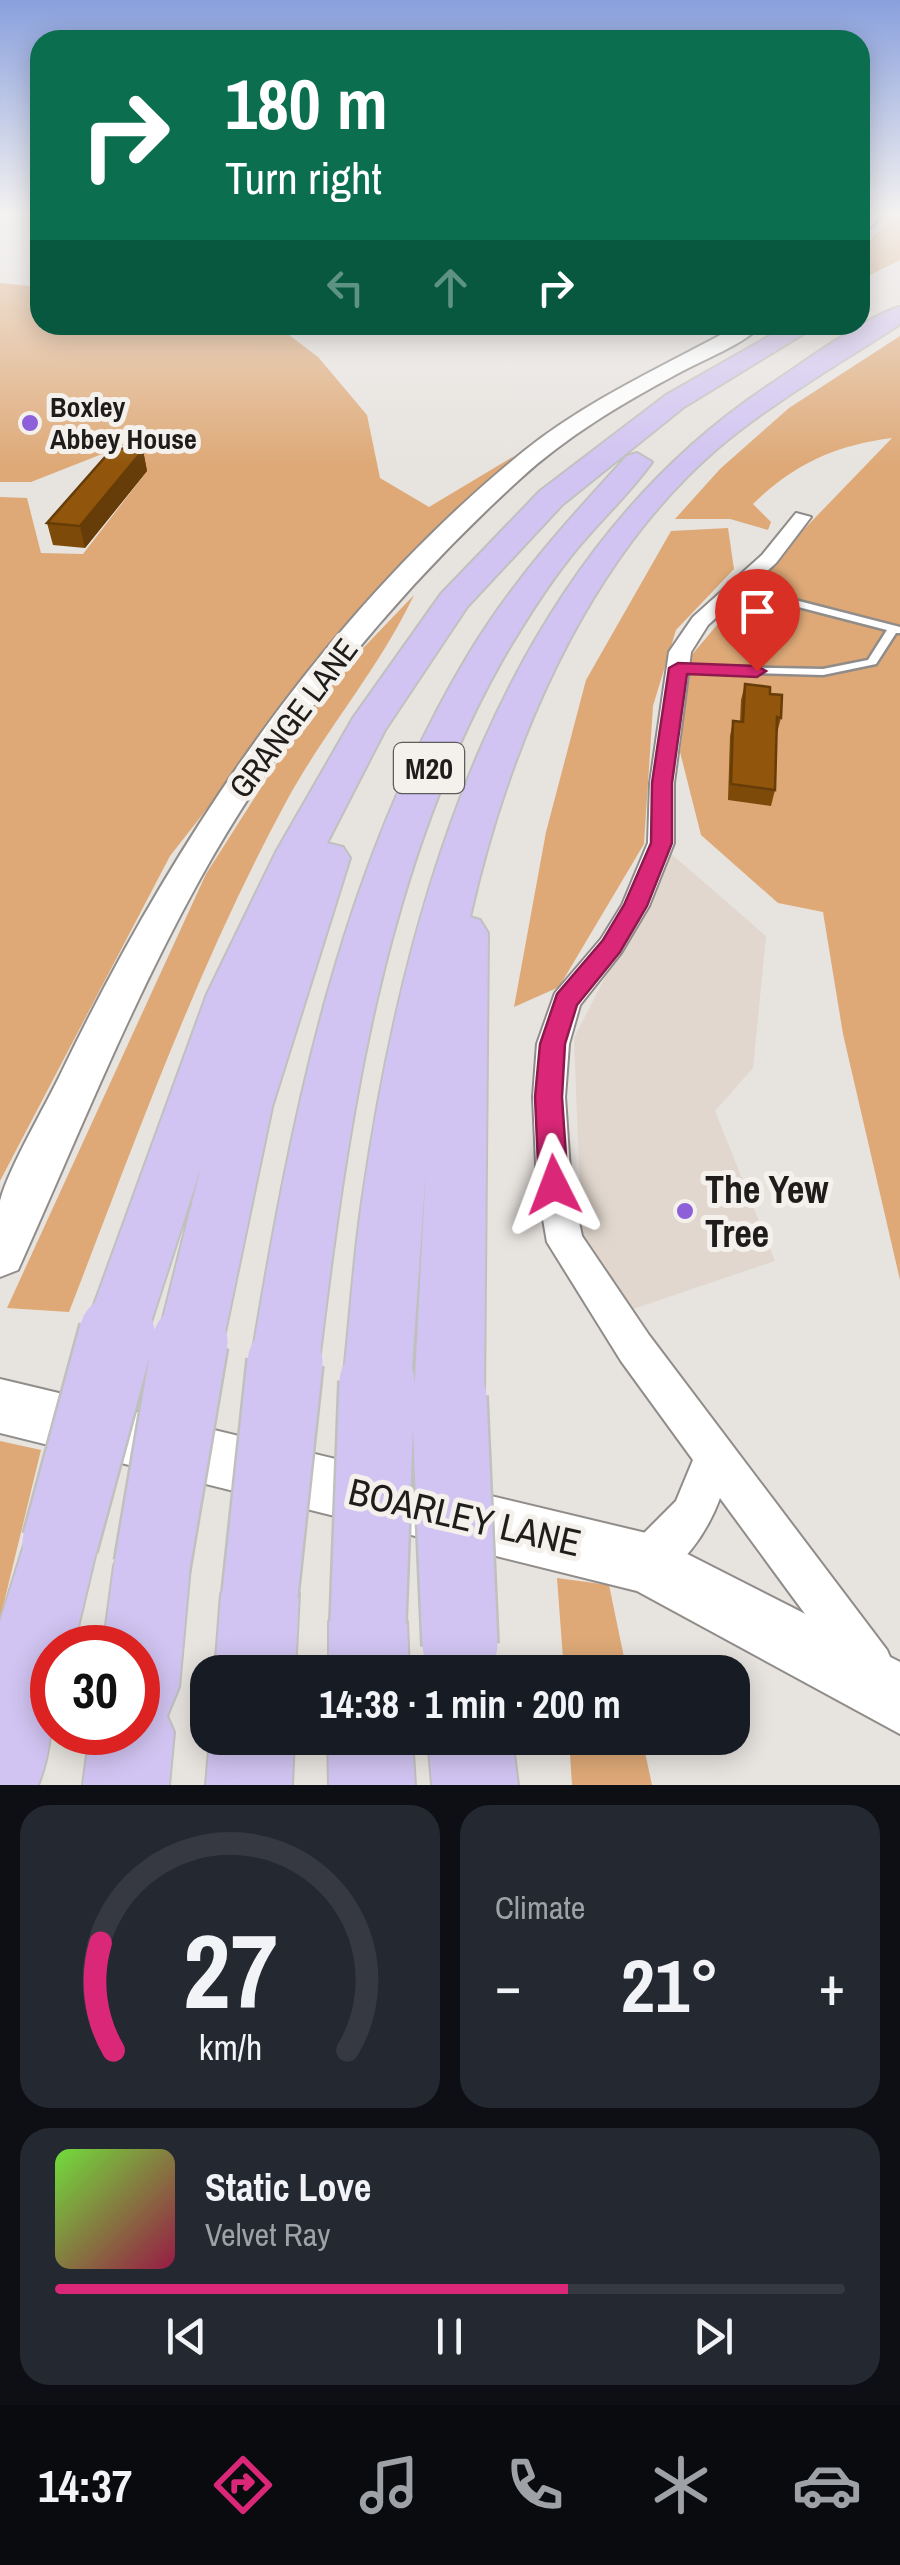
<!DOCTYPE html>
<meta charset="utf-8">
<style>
body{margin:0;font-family:"Archivo Narrow",sans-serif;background:#242831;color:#f1f3f6;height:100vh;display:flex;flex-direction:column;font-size:38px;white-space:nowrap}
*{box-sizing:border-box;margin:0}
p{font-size:32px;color:#9ea1a6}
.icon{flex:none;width:55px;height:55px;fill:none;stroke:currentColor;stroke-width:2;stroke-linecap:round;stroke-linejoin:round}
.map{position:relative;height:1785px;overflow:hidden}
.side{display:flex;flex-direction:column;gap:20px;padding:20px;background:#0d0f14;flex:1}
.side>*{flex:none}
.top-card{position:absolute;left:30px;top:30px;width:840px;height:305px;border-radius:30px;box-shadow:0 5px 25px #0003;background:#0b6e4f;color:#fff;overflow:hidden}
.speed{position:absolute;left:30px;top:1625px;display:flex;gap:20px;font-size:50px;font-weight:700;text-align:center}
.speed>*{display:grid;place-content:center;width:130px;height:130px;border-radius:50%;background:#171b24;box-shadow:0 5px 25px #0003;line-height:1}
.speed .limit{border:15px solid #d22;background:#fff;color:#111}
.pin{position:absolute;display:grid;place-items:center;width:85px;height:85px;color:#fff;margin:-102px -42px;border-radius:50% 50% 50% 0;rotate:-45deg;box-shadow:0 0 10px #0007}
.pin .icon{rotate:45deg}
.me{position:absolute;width:110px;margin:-55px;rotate:357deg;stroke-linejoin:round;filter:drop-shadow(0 0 8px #0008)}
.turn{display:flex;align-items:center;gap:35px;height:210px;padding:0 30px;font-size:45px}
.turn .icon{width:130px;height:130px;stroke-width:2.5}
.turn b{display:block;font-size:70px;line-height:85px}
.lanes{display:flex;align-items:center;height:95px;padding:0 30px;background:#0003;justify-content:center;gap:50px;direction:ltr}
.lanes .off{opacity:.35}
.big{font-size:75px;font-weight:800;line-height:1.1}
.side .tile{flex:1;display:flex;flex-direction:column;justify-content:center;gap:15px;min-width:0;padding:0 35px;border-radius:30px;background:#242831}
.side .dial{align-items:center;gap:0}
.dial svg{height:260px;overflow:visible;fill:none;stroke:#363941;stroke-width:7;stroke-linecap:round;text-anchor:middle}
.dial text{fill:#f1f3f6;stroke:none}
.song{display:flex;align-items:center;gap:30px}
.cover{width:120px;height:120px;border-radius:15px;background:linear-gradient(135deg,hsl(100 70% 55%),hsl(340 70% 35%))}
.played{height:10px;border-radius:5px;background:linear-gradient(90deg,#db2777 65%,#363941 65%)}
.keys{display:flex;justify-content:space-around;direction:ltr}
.heat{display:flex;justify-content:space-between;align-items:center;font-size:55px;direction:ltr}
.side .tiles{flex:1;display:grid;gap:20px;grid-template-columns:1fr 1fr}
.tile:last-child{grid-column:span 2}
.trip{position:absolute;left:190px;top:1655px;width:560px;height:100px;border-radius:30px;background:#171b24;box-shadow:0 5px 25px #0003;font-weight:800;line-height:100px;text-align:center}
.tabs{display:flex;height:160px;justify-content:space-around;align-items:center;background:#090b0e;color:#9ea1a6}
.tabs .icon{width:70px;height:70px}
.tabs .current{color:#db2777}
.tabs b{font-size:45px;color:#f1f3f6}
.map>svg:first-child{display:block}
</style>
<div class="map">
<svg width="900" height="1785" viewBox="0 0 900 1785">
<rect width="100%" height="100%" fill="#e7e3df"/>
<path fill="#e1d7ce" d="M669 852 766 936 753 1068 715 1111 775 1261 627 1311 582 1245 574 1038Z"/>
<path fill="#dea977" d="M896 214H900V260L860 280V250Z
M0 283 40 287V325H276L318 357 367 415 380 478 429 507 514 456 386 580 170 856 0 1181V497L27 498 41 553 83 554 147 471 130 443 31 482H0Z
M900 336V1280L843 1034 823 912 778 903 701 835 680 752 690 657 755 580 892 438C836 445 794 464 753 504L771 522 768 530 730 519H675L720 469 789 408Z
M728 528 734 569 676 630 653 706 644 844 559 987 514 1007 546 832 586 680 671 531Z
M414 595C379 669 325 730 286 802 198 964 136 1139 69 1312L7 1308 206 874 324 689Z
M0 1441 41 1450 0 1619Z
M557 1578 609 1585 627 1672H564Z
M569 1738H642L652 1785H572Z"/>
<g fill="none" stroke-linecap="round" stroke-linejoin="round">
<defs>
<path id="lane" d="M724 595 783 597 900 627V633H896L876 664 823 675 675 671V667L679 666 823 669 868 660 887 630 783 603 720 600 719 598Z"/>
<path id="street" d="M796 513 811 517 776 563 708 625 691 652 674 783V843L649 906 621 953 580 1005 569 1044 565 1097 571 1185 582 1236 649 1335 887 1650 894 1666 887 1682 871 1689 855 1682 720 1498C707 1533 682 1570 646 1585L630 1579 624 1563 630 1547 676 1501 693 1460 621 1361 547 1242 537 1185 533 1097 537 1044 555 993 601 939 622 905 648 843 650 783 669 652 693 617 762 555Z"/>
<path id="secondary" d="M869 214H884L860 237V223Z
M739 325H762C741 346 704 359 677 374 621 404 567 436 520 479 395 593 282 731 200 879 130 1005 77 1139 18 1270L0 1277C0 1254 0 1224 0 1201 8 1169 46 1105 62 1071 173 841 323 614 524 451 589 399 666 365 739 325Z
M0 1379 646 1533 900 1662V1734L637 1591 0 1433Z"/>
<path id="highway" d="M900 307V324C839 364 774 401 718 448 584 563 508 749 470 917L480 920 488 933 484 1397 473 1421 449 1432 425 1421 414 1397 426 1168 411 1382 401 1406 377 1416 353 1406 343 1382C350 1322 353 1262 362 1202 405 899 502 561 771 384 801 364 868 315 900 307Z
M789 325H818L684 407 562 505 467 607 385 730 327 843 343 847 350 858 272 1107 223 1342 214 1365 190 1375 166 1365 157 1342 201 1167 142 1350 119 1359 96 1350 86 1327 207 994 276 852 353 718 441 594 540 491 666 395Z
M637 453 652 462C627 497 594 526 568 560 545 589 524 623 505 655 383 868 348 1122 319 1362L309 1386 285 1395 261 1386 251 1362C291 1119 339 871 467 657 511 583 569 519 627 456Z
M60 1505 87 1516 98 1543 73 1648H52C52 1695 56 1741 38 1785H0V1622L33 1516Z
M152 1528 179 1539 190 1566 179 1687 167 1716 174 1732 169 1785H83L90 1732H138V1648H103L114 1566 125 1539Z
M260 1555 287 1567 299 1594 295 1672H215L221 1594 233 1567Z
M368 1583 396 1594 407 1622 409 1672H329V1622L340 1594Z
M210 1738H294L292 1785H206Z
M328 1738H412L415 1785H329Z
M428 1738H512L518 1785H432Z"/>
</defs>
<use href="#lane" stroke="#908c89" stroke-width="5"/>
<use href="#street" stroke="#908c89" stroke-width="4"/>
<use href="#secondary" stroke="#908c89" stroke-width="4"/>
<use href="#highway" stroke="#c0c0bf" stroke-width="4"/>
<use href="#lane" fill="#fff" fill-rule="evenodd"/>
<use href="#street" fill="#fff" fill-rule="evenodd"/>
<use href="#secondary" fill="#fff" fill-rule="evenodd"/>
<use href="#highway" fill="#d1c4f2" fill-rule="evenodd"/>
<defs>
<path id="highway-bridge-far1" d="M117 1335 119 1327"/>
<path id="highway-bridge" d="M449 1397 460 1645
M60 1543 117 1333
M152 1566 190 1342
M260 1594 285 1362
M368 1622 377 1382"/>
</defs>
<use href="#highway-bridge-far1" stroke="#c0c0bf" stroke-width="64" stroke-linecap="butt"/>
<use href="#highway-bridge" stroke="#c0c0bf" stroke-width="80" stroke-linecap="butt"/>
<use href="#highway-bridge-far1" stroke="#d1c4f2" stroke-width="59"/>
<use href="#highway-bridge" stroke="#d1c4f2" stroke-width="75"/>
</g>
<path fill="#7d4a09" d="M143 450 147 471 85 548 53 545 47 523Z
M788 623 765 654 729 643 732 627Z
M745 684 770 694 781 718 777 733 775 790 771 806 728 800 730 736 733 721 740 722 741 700Z"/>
<path fill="#663c08" d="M143 450 147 471 85 548 80 526Z
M792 607 788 623 765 654 768 638Z"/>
<path fill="#91560b" stroke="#663c08" stroke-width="2.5" d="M113 448 143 450 80 526 47 523Z
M757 597 792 607 768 638 732 627Z
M745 684 770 687V694L782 695 781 718 777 717 775 790 731 784 733 721 743 722Z"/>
<linearGradient id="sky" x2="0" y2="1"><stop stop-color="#89a0dd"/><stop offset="0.46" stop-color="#f4f2f1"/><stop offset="1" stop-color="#f4f2f1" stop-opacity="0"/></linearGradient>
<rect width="900" height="464" fill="url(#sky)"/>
<path fill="#db2777" stroke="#8e194d" stroke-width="2.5" d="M678 663 757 666 766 671 757 677 687 674 672 783V843L647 906 620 952 577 1005 565 1044 562 1097 568 1185 564 1194 554 1197 543 1194 539 1185 535 1097 540 1044 557 994 603 940 624 905 651 843 652 783 669 668Z"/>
<g fill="#8d5fd9" stroke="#f4f0ec" stroke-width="4">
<circle cx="30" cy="423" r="10"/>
<circle cx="685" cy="1211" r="10"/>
</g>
<g text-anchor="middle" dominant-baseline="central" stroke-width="10" stroke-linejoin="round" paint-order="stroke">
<g font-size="28" font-weight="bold" fill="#1e1d1b" stroke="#f4f0ec" text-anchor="start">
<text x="50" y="407">Boxley<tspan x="50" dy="32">Abbey House</tspan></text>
</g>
<rect fill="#f4f0ec" stroke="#5e5c5a" stroke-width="2.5" x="394" y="743" width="70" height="50" rx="8"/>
<g font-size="30" font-weight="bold" fill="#1e1d1b">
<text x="429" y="768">M20</text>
</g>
<g font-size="32" fill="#1e1d1b" stroke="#f4f0ec">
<text transform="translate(293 718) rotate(-53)">GRANGE LANE</text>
</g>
<g font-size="38" font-weight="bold" fill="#1e1d1b" stroke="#f4f0ec" text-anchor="start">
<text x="705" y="1189">The Yew<tspan x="705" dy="44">Tree</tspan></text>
</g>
<g font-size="38" fill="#1e1d1b" stroke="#f4f0ec">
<text transform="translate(465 1517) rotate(13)">BOARLEY LANE</text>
</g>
</g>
</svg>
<div class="speed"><div class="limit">30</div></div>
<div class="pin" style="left:757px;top:671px;background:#d93025"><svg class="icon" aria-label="arrive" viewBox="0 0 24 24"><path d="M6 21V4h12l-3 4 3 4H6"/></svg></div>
<svg class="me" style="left:554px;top:1185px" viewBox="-20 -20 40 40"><path d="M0-17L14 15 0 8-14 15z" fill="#db2777" stroke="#fff" stroke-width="4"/></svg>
<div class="trip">14:38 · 1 min · 200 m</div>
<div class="top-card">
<div class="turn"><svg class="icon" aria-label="right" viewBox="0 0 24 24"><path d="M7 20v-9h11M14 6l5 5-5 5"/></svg><div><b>180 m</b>Turn right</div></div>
<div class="lanes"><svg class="icon off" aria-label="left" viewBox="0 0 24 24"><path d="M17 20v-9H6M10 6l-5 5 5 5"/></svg><svg class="icon off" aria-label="ahead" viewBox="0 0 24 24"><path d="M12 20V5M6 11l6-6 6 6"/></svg><svg class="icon" aria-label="right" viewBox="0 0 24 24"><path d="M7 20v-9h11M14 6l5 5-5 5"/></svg></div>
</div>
</div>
<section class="side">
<div class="tiles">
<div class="tile dial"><svg viewBox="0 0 100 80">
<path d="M14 69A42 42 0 1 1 86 69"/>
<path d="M14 69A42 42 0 0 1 10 36" stroke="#db2777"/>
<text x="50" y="56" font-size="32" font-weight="700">27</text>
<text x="50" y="72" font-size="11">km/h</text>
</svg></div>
<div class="tile"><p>Climate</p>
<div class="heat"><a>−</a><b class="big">21°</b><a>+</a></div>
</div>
<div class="tile">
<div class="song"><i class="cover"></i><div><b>Static Love</b><p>Velvet Ray</p></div></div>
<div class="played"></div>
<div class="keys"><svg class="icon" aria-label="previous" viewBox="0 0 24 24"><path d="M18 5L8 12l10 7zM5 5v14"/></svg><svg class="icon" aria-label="pause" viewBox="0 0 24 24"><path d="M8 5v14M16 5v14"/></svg><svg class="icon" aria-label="next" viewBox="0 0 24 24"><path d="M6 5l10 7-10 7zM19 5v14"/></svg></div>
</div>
</div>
</section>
<nav class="tabs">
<b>14:37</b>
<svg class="icon current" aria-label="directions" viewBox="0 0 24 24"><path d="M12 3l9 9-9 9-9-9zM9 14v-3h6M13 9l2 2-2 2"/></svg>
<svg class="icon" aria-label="music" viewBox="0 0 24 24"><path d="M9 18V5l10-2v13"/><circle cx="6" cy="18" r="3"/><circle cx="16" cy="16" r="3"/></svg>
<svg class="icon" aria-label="phone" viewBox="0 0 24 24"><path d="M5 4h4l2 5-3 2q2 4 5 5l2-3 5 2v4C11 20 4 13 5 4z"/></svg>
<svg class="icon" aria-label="climate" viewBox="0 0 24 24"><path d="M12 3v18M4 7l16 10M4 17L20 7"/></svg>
<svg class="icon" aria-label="car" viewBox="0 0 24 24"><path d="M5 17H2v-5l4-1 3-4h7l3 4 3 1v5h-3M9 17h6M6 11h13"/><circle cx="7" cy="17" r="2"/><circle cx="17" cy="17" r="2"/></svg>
</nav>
